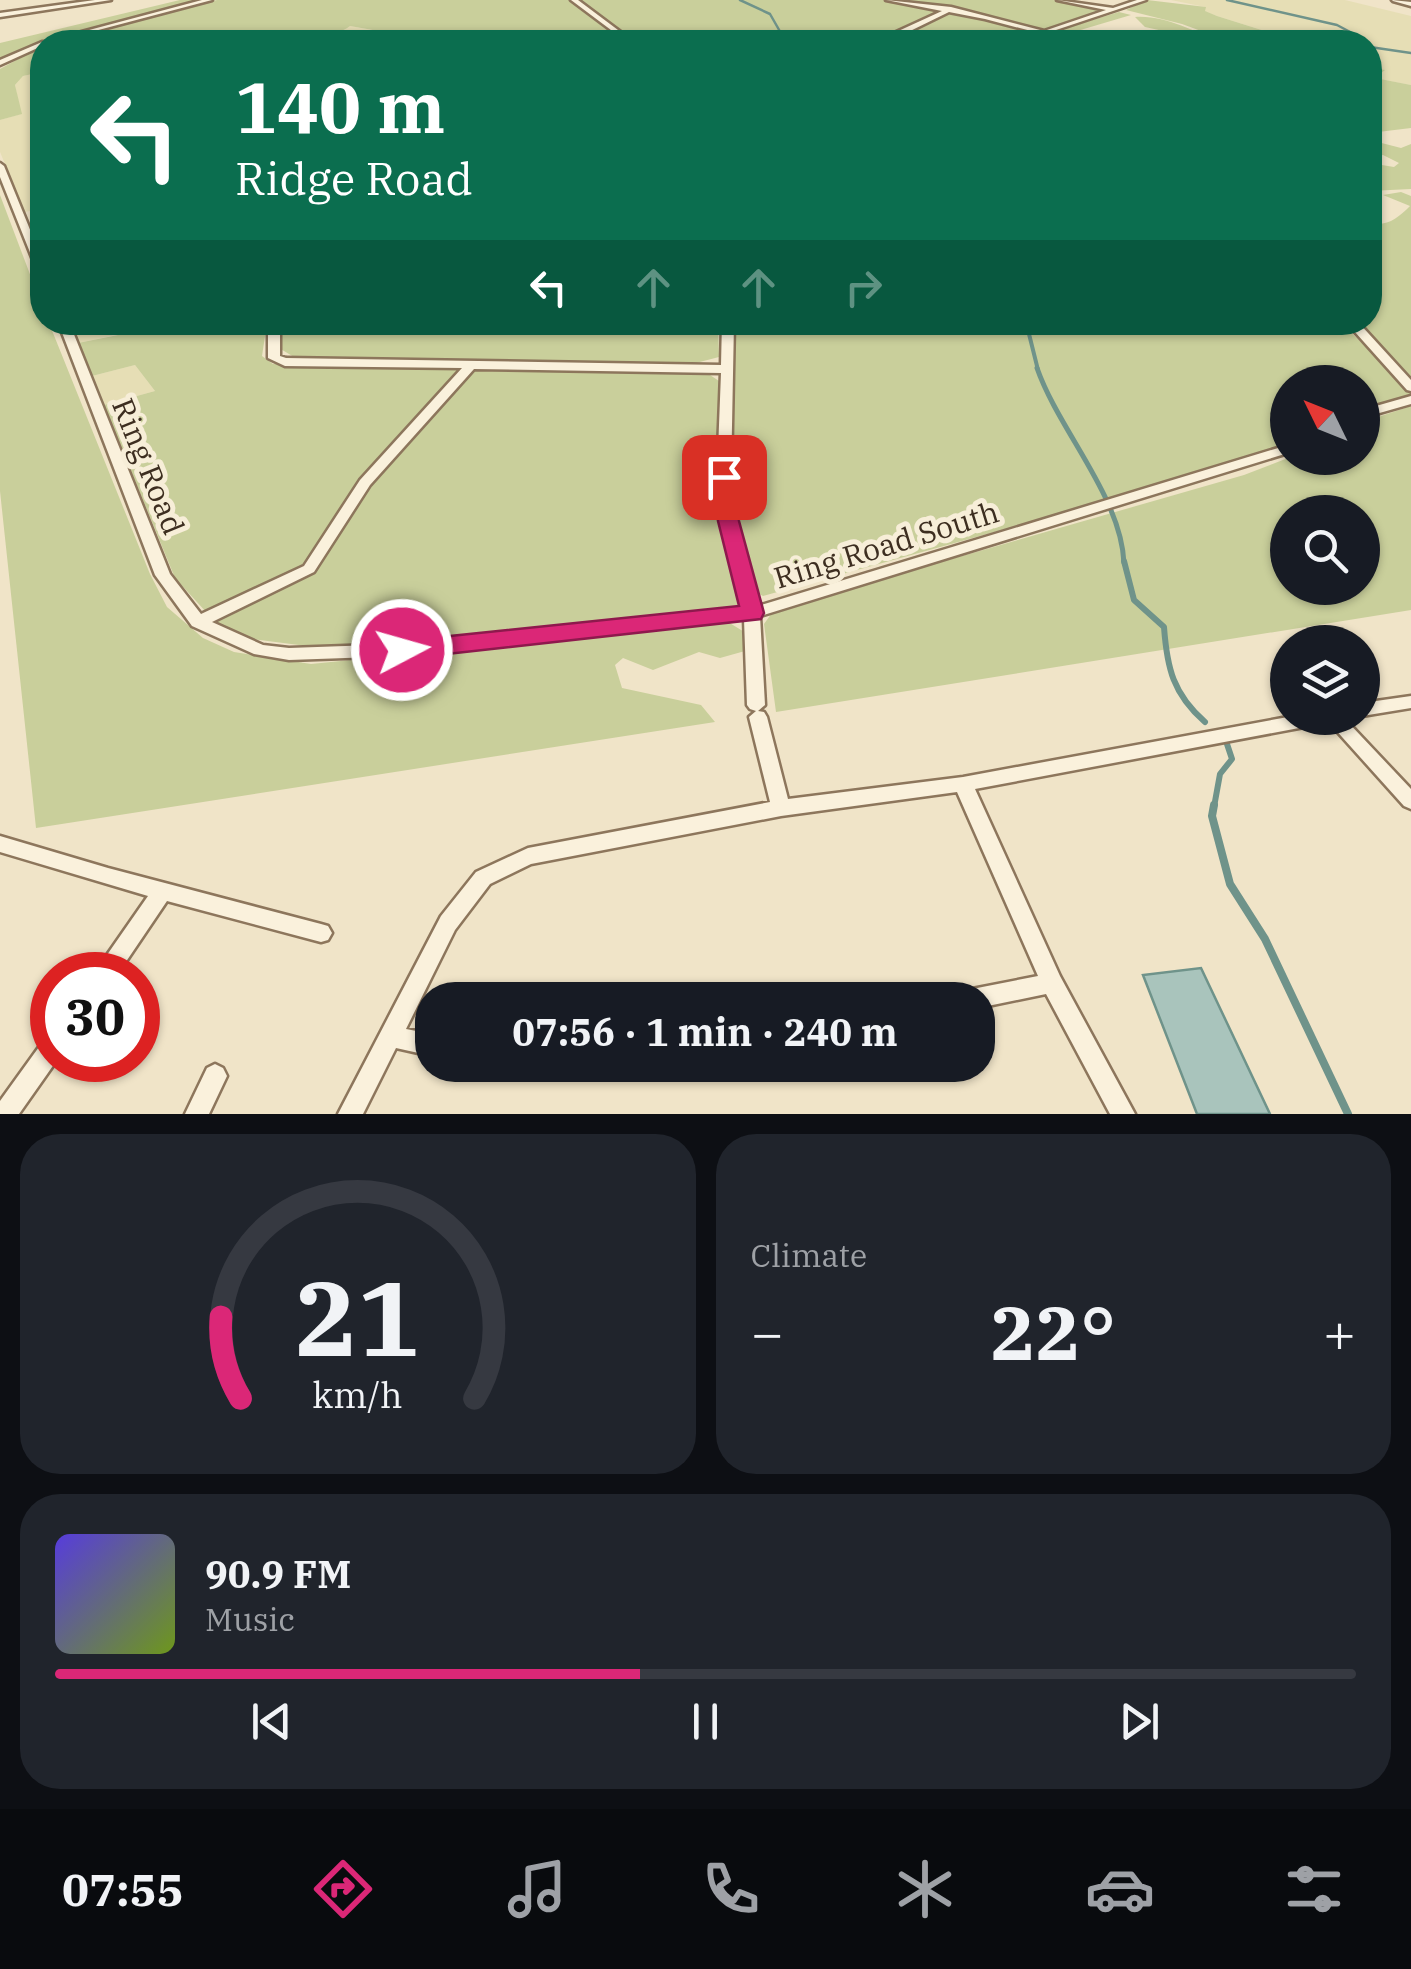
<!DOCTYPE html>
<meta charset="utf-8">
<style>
body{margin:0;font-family:"IBM Plex Serif",serif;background:#20242c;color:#f1f3f6;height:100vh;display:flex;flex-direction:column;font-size:38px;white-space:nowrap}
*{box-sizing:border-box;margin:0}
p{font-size:32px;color:#9ea1a6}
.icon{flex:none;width:55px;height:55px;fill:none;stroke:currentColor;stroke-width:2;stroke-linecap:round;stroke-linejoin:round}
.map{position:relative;height:1114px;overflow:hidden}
.side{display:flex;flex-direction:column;gap:20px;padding:20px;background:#0d0f14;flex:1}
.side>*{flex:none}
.guide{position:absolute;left:30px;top:30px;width:1352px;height:305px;border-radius:40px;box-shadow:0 2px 8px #0004;background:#0b6e4f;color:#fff;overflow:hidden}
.needle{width:65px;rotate:313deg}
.tools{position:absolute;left:1270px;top:365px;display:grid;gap:20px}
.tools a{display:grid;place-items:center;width:110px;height:110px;border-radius:50%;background:#171b24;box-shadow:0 2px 8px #0004;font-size:50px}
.speed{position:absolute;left:30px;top:952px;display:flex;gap:20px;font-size:50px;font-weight:700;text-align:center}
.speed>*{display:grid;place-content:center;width:130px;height:130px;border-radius:50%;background:#171b24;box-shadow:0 2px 8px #0004;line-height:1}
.speed .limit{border:15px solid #d22;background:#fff;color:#111}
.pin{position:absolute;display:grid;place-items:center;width:85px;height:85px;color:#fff;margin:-42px;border-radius:20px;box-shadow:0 5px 15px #0006}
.me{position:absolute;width:110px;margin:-55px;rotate:84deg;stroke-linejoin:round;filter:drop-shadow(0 0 8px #0008)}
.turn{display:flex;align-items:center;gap:35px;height:210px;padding:0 40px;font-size:45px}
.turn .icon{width:130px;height:130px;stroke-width:2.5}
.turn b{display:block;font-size:70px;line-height:85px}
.lanes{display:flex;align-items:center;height:95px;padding:0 40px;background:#0003;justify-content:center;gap:50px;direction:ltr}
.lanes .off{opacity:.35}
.big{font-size:75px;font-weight:700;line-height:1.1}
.side .tile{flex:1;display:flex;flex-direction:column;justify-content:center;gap:15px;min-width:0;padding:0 35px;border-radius:40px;background:#20242c}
.side .dial{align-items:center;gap:0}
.dial svg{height:260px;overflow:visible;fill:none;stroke:#363941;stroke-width:7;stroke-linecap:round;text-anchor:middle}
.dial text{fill:#f1f3f6;stroke:none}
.song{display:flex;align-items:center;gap:30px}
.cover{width:120px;height:120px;border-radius:15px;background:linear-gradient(135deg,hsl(250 70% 55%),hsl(80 70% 35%))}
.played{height:10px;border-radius:5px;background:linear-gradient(90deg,#db2777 45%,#363941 45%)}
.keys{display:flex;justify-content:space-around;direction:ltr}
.heat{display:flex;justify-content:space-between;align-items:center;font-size:55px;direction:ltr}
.side .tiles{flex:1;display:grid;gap:20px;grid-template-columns:1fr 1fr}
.tile:last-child{grid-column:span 2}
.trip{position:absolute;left:415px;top:982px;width:580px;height:100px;border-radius:40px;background:#171b24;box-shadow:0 2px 8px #0004;font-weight:700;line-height:100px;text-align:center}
.dock{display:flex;height:160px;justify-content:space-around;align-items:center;background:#090b0e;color:#9ea1a6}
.dock .icon{width:70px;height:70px}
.dock .on{color:#db2777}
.dock b{font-size:45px;color:#f1f3f6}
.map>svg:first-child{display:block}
</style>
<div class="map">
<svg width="1411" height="1114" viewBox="0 0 1411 1114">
<rect width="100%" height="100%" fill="#f0e4c8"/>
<path fill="#e6deb5" d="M1171 0H1345L1411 16V85L1373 78 1384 70 1370 66V42H1300L1217 16 1204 11 1205 7Z
M350 26 401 35 410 42H220L256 33 279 31 288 37Z
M42 72V208L25 212 0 152V120L21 114 15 85 23 76Z
M178 322 78 343 70 323Z
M135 365 155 391 104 405 92 376Z"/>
<path fill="#c9cf9b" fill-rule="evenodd" d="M180 0H207L48 40 0 62V43Z
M217 0H569L623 42H410L401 35 350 26C335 38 295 41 279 31L220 42H51Z
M579 0H883L945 10 890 35 842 42H635Z
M895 0H1053L1110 11 1041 30 972 12Z
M1147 0 1206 7 1205 11 1217 16 1300 42H1271L1276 38 1231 42 1182 24 1126 10Z
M950 12 1075 42H929L900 35Z
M1119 12 1131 15 1067 34 1157 39 1168 32 1145 27 1135 17C1165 15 1193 31 1221 42H1084L1049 33Z
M42 46V72L23 76 15 85 22 114 0 120V69Z
M1370 67 1385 70 1375 78 1411 85V128L1370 133Z
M1370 140 1401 148 1411 144V189L1370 191V163L1394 167 1399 163 1383 155 1370 158Z
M1401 192 1411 196V378L1357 323 1370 322V223C1387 227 1398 218 1410 206L1383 195Z
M0 195 42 306V322L49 323 150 574 167 607 203 638 234 652 311 664 728 622 746 633 745 651 720 658 699 652 653 670 623 658 615 665 622 688 701 705 715 722 36 828 0 491Z
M733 322 1341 323 1411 390V397L1363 408 1362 382H1288L1287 444 1070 511 763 596C722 575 732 370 733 322Z
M178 323H267L262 356 273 364 458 367 469 372 479 368 682 370 707 373 719 381C716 461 710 529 742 605L330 649 245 638 217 624 175 578 104 405 155 391 135 365 92 376 78 343Z
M280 323H718L719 357 688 365 299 360 279 348Z
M1411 406V610L776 712 764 624 774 610 1244 475 1288 458H1362L1363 422ZM1288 512H1362V588H1288Z"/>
<path fill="#a9c4bc" stroke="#6f938a" stroke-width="2.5" d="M1201 968 1270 1114H1197L1143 975Z"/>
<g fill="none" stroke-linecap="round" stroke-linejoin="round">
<path stroke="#6f938a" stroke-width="2.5" d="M740 0 770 14 786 42
M1227 0 1337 25 1352 33 1341 38 1354 42
M1370 47 1411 53"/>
<path stroke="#6f938a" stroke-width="4" d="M952 322H968
M1026 322 1038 370"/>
<path stroke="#6f938a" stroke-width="5" d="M1037 368C1059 431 1121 496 1124 563"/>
<path stroke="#6f938a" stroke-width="6" d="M1124 561 1134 600 1164 627C1167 668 1173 694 1205 722
M1214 807 1220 774 1232 759 1227 744"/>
<path stroke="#6f938a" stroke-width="8" d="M1214 805 1212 816 1230 884 1265 939 1348 1114"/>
<defs>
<path id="minor" d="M95 0H111L0 17V13Z
M202 0H212L53 42H44Z
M571 0H578L634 42H627Z
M886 0 951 7 1044 31 1106 10 1057 0 1113 8 1137 0H1146L1050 32 1082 42H1073L985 19 949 12 902 35 927 42 896 37 848 42 894 33 942 11Z
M1392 0 1411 2V6L1393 1Z
M42 42H44L42 46 0 65V60Z
M0 163 4 166 42 259V273L37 270 0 177Z
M58 322H69L170 574 201 614 304 566 360 480 462 368 285 366 268 358V322H280V356L286 358 721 365 722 322H734L731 477 736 521 758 606 1288 445V453L760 616 765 705 758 711 764 712 767 717 788 799 963 777 1288 717 1324 718 1321 723 1315 725 975 789 1060 976 1135 1114H1110L1046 994 978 1008V1000H956L959 993 967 990 1038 976 957 792 781 816 531 864 490 884 455 930 406 1029 432 1034V1056L396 1048 363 1114H338L441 916 476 872 528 848 770 802 749 717 756 711 750 709 747 705 744 619 402 656 289 660 254 654 192 626 155 575ZM474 369 721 373 717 477 722 521 743 609 402 644 289 648 263 645 212 622 314 572 370 485Z
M1346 322H1358L1411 380V391L1407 390Z
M1411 396V404L1362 418V410Z
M1411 696V708L1362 716V703Z
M1325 718H1344L1411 789V809L1404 806Z
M0 836 108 868 321 924 328 926 332 933 328 940 321 942 167 901 117 975H93L148 896 0 852Z
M52 1037V1060H57L19 1114H0V1101L44 1040Z
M215 1064 223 1068 227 1076 209 1114H185L207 1068Z
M553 1065H637L633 1073 625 1076H565L557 1073Z"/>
</defs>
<use href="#minor" stroke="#8d765c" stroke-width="5"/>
<use href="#minor" fill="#faf1dc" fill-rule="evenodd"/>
</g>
<path fill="#db2777" stroke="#8e194d" stroke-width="2.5" d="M724 471 734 477 739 521 764 613 761 619 402 659 389 650 402 641 739 606 718 521 714 477Z"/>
<g text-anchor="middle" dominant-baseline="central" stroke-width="10" stroke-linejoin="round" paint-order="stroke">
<g font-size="30" fill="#3d2e20" stroke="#f7eed8">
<text transform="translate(149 466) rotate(68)">Ring Road</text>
<text transform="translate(886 544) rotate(-17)">Ring Road South</text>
</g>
</g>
</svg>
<div class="tools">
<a><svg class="needle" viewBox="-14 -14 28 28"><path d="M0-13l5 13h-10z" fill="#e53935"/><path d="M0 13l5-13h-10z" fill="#9ea1a6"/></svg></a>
<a><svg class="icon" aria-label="search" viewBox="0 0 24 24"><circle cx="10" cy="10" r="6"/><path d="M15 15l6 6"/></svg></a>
<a><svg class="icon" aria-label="layers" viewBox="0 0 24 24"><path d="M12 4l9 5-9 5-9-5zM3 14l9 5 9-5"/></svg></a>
</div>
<div class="speed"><div class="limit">30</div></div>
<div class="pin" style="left:724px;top:477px;background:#d93025"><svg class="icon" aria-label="arrive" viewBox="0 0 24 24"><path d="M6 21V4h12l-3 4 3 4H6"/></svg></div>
<svg class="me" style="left:402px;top:650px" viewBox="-20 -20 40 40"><circle r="17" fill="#db2777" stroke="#fff" stroke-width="3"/><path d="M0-11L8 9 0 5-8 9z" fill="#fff"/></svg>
<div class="trip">07:56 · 1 min · 240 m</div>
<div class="guide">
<div class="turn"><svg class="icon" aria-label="left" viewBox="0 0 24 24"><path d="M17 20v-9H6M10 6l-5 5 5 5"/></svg><div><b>140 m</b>Ridge Road</div></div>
<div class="lanes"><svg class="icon" aria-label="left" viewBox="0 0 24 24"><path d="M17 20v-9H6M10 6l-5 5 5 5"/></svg><svg class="icon off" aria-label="ahead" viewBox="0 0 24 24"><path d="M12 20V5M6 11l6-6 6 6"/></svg><svg class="icon off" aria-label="ahead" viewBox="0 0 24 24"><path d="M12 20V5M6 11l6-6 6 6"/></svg><svg class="icon off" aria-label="right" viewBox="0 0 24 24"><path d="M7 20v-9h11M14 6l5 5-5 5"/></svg></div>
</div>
</div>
<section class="side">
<div class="tiles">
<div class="tile dial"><svg viewBox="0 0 100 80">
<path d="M14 69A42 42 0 1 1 86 69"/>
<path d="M14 69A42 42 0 0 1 8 44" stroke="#db2777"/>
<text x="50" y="56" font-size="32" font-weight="700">21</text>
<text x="50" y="72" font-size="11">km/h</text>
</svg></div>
<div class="tile"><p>Climate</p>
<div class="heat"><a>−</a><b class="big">22°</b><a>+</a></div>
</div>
<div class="tile">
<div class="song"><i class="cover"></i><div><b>90.9 FM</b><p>Music</p></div></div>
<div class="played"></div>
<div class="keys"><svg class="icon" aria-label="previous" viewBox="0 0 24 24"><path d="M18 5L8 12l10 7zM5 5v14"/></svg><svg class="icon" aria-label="pause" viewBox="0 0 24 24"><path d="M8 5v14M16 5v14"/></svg><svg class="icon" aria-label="next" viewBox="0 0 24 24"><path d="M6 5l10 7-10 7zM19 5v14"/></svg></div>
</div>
</div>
</section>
<nav class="dock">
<b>07:55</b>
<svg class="icon on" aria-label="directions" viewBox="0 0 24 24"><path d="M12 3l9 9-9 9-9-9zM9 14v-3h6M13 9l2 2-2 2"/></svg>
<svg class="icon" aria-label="music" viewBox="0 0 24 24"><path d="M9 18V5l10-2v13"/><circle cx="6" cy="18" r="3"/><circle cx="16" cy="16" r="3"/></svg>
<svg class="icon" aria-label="phone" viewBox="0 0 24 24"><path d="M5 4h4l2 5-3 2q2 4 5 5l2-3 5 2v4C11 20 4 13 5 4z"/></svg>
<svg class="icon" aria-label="climate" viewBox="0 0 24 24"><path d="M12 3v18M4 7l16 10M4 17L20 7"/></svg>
<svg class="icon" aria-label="car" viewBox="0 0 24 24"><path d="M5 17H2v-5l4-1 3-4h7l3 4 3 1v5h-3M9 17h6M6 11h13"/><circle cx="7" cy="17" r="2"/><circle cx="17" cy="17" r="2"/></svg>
<svg class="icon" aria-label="filters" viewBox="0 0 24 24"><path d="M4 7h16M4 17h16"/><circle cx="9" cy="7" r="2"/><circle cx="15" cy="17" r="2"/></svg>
</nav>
